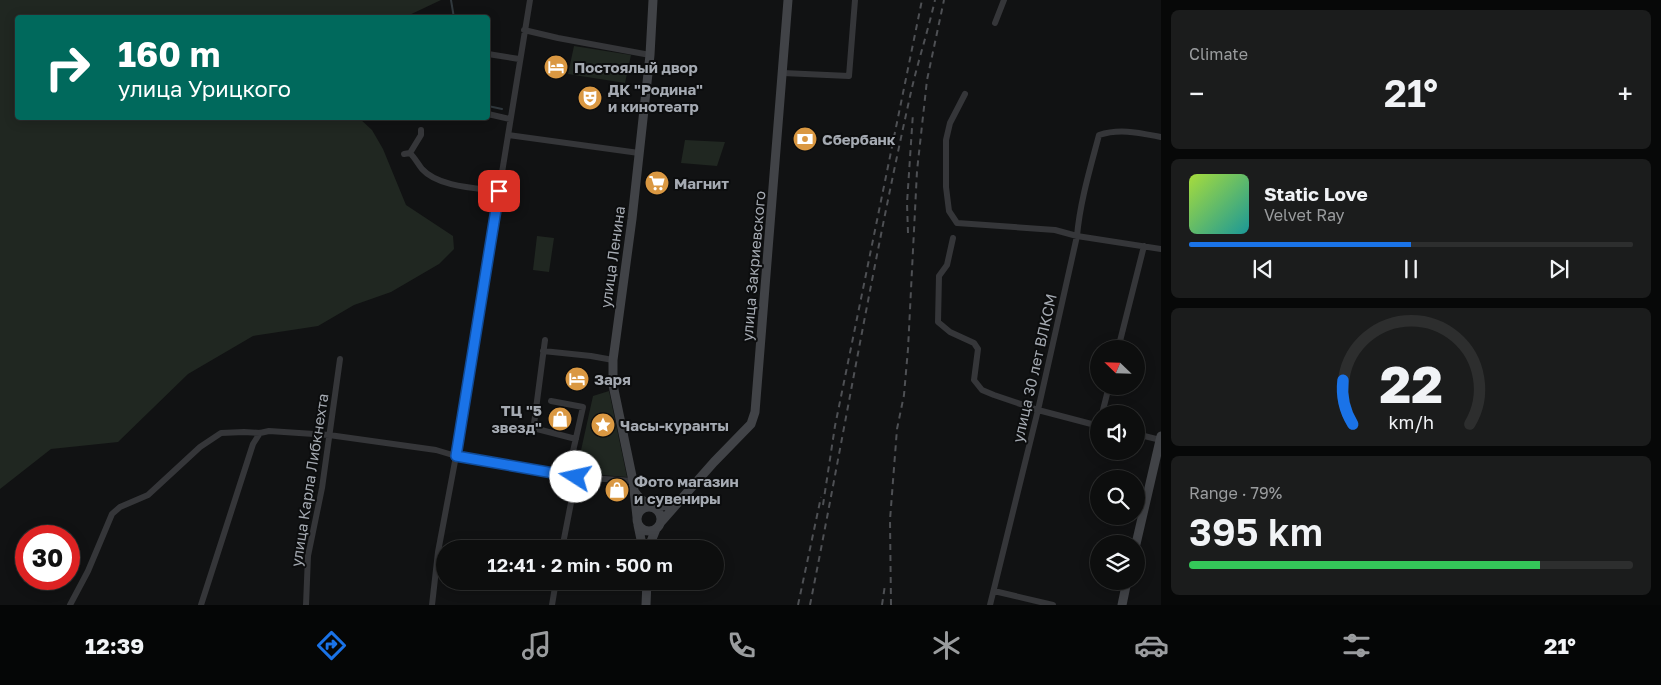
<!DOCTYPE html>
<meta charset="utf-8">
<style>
body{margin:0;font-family:"Golos Text",sans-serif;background:#1b1c1c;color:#f1f3f6;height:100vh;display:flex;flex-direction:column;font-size:19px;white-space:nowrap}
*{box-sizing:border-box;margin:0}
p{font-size:16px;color:#9a9c9e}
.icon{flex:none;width:28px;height:28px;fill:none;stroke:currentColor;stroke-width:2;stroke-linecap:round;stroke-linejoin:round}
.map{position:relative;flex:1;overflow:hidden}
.side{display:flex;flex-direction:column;gap:10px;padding:10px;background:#070808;width:500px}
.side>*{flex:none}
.banner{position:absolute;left:15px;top:15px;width:475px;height:105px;border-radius:5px;box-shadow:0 2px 12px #0003,0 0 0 1px #2d2e2e;background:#00695c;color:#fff;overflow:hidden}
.needle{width:32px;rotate:293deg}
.tools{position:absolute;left:1090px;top:340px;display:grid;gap:10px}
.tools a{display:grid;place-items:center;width:55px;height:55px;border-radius:50%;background:#0d0e0e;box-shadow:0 2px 12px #0003,0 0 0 1px #2d2e2e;font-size:25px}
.speed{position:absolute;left:15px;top:525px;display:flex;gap:10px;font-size:25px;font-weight:700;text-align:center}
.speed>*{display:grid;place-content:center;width:65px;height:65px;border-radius:50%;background:#0d0e0e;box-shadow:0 2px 12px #0003,0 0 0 1px #2d2e2e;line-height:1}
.speed .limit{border:8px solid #d22;background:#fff;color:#111}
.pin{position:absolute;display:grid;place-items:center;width:42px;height:42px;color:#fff;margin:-21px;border-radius:10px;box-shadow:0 2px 8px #0006}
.me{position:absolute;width:55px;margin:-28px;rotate:280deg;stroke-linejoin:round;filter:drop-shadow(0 0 4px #0008)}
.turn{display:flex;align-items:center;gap:18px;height:105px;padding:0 20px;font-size:22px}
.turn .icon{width:65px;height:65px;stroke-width:2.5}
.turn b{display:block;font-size:35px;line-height:42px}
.big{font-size:38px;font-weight:600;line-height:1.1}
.side .widget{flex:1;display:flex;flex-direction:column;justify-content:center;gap:8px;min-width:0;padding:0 18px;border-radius:8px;background:#1b1c1c}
.side .dial{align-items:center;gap:0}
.dial svg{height:130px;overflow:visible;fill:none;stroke:#2d2e2e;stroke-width:7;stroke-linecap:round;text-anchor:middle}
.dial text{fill:#f1f3f6;stroke:none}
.song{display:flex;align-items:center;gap:15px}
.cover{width:60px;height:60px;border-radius:8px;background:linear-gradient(135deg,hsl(80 70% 55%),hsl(180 70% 35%))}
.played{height:5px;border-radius:2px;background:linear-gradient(90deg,#1a73e8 50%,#2d2e2e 50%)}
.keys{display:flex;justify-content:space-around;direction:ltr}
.heat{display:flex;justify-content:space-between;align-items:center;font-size:28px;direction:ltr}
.charge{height:8px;border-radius:4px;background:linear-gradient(90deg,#34c759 79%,#2d2e2e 0)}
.trip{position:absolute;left:436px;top:540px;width:288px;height:50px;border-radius:25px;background:#0d0e0e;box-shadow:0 2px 12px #0003,0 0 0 1px #2d2e2e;font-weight:600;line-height:50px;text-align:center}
.tab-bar{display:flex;height:80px;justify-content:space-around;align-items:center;background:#050606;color:#9a9c9e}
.tab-bar .icon{width:35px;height:35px}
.tab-bar .on{color:#1a73e8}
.tab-bar b{font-size:22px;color:#f1f3f6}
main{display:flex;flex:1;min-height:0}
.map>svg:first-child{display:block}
</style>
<main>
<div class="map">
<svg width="1161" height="605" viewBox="0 0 1161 605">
<rect width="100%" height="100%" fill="#111213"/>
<path fill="#202721" d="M0 0H441L403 18H18V118H359L372 130 383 149 406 205 453 236 454 249 439 264 391 292 354 305 318 326 253 336 188 374 118 442 51 449 0 489Z
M574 46 631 55 625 83 568 74Z
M685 140 725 142 717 166 681 163Z
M537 236 554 238 549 272 533 270Z
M609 391 627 477 576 473 593 396Z"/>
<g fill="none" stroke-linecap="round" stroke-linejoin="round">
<path stroke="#31393e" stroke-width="2" d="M451 0 454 18
M488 106 502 109"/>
<path stroke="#353639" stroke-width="6" d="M995 23 1004 0
M524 30 558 38 650 55
M488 54 519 59
M783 73 849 76 855 0
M965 94 950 123 946 140V187L949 211 957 223 1055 230 1077 236 1161 249
M488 114 510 119
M508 135 639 153
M410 153 421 135V130
M404 154 410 153C415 158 418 164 422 169 438 187 476 188 499 191
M953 238 947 265 939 276 938 322 950 332 974 343 978 349 974 380 982 390 994 395 1038 410 1099 426
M545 340 534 424 537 429 576 439
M1118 349 1144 246
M543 351 591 356 613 360
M551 401 583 407 569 469 576 477 562 549
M1102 414 1109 386
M1136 434 1161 440
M994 591 1053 605
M70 605 88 571 112 514 120 507 148 495 200 447 221 433 244 432 260 433 269 431 329 435 436 450 456 456 576 477 633 481
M201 605 253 444 260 433
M306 605 308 556 322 488 340 359
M432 605 438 552 456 456 530 0
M552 605 556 581
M990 605 1038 410 1077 236C1080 202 1090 169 1099 135 1120 128 1140 133 1161 137"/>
<path stroke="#414347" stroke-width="9" d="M634 491C645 507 657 508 675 504
M637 519a12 12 0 1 1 24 0a12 12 0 1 1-24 0Z
M637 517 633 481 613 385V360L632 219 650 55 653 0
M661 522 714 462 751 424 755 412 788 0
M638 525 643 549
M1136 544 1161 436
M648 549 656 529
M646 605 647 581
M1122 605 1127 581"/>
<path stroke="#4e5054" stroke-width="2" stroke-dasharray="6 5" stroke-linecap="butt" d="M908 233 907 203 913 113
M823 505 835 426 922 0
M798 605 821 497
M810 605C844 434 873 262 911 92 918 61 928 31 935 0
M882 605 885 585
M891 605 890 520 897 429 904 395 908 349 917 171 927 80 944 0"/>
</g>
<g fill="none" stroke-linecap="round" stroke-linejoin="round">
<defs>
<path id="route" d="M499 191 456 456 576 477"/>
</defs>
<use href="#route" stroke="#114b97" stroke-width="12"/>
<use href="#route" stroke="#1a73e8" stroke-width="9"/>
</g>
<defs>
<symbol id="hotel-disc" viewBox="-11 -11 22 22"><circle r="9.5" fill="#da9842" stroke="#0c0d0e"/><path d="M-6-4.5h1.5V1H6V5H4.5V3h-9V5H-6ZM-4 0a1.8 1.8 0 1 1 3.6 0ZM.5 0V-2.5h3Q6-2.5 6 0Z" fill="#fff"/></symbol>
<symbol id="theatre-disc" viewBox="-11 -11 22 22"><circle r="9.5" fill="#da9842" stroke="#0c0d0e"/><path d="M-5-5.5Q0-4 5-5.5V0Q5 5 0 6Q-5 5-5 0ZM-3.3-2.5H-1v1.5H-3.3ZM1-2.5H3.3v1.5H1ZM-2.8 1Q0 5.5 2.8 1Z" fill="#fff"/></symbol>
<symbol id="bank-disc" viewBox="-11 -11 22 22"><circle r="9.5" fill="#da9842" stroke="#0c0d0e"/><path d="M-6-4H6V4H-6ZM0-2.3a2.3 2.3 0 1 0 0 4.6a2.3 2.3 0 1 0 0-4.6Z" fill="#fff"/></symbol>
<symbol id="supermarket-disc" viewBox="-11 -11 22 22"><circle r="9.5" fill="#da9842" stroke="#0c0d0e"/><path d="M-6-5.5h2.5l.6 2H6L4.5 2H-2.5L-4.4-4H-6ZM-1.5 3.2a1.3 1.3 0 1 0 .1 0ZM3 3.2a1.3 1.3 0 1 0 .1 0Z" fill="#fff"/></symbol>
<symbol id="shop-disc" viewBox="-11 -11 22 22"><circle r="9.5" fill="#da9842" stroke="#0c0d0e"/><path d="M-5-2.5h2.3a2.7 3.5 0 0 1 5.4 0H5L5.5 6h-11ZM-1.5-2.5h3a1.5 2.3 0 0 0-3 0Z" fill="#fff"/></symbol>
<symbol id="sight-disc" viewBox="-11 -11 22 22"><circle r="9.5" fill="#da9842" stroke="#0c0d0e"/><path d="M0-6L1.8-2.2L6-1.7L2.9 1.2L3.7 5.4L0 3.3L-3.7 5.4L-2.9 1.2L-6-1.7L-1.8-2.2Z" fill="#fff"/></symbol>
</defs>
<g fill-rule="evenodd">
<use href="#hotel-disc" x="542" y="53" width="28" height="28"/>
<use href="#theatre-disc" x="576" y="84" width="28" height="28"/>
<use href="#bank-disc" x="791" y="125" width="28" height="28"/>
<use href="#supermarket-disc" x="643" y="169" width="28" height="28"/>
<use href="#hotel-disc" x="563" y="365" width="28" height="28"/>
<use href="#shop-disc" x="546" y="405" width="28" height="28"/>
<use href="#sight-disc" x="589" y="411" width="28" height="28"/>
<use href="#shop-disc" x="603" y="476" width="28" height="28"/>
</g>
<g text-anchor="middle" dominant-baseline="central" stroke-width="4" stroke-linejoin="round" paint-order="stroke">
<g font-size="15" font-weight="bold" fill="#a5aab2" stroke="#0c0d0e" text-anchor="start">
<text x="574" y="67">Постоялый двор</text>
<text x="608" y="89">ДК "Родина"<tspan x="608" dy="17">и кинотеатр</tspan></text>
<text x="822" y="139">Сбербанк</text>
<text x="674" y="183">Магнит</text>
<text x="594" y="379">Заря</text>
<text x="542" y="410" text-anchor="end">ТЦ "5<tspan x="542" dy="17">звезд"</tspan></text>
<text x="620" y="425">Часы-куранты</text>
<text x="634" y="481">Фото магазин<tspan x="634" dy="17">и сувениры</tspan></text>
</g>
<g font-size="15" fill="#a5aab2" stroke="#0c0d0e">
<text transform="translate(612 257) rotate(-82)">улица Ленина</text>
<text transform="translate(753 266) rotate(-85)">улица Закриевского</text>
<text transform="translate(1034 368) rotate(-77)">улица 30 лет ВЛКСМ</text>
<text transform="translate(309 480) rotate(-81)">улица Карла Либкнехта</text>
</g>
</g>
</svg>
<div class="tools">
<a><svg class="needle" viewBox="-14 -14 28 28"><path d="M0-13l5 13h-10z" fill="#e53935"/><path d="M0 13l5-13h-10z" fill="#9a9c9e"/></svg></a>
<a><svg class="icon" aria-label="sound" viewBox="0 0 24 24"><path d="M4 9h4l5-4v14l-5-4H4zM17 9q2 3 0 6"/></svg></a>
<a><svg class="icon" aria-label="search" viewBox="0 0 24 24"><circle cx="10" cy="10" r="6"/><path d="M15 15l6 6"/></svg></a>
<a><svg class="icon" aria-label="layers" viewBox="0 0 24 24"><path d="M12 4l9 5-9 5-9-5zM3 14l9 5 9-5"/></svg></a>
</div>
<div class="speed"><div class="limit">30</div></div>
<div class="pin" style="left:499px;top:191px;background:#d93025"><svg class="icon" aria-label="arrive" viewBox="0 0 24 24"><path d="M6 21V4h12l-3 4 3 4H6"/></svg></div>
<svg class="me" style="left:576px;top:477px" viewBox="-20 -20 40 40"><circle r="19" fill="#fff"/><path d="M0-13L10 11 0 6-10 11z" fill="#1a73e8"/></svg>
<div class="trip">12:41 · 2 min · 500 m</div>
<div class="banner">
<div class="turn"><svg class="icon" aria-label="right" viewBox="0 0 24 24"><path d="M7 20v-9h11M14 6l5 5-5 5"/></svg><div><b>160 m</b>улица Урицкого</div></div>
</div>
</div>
<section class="side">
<div class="widget"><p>Climate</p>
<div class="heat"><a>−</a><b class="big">21°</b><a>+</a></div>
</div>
<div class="widget">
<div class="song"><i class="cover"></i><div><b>Static Love</b><p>Velvet Ray</p></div></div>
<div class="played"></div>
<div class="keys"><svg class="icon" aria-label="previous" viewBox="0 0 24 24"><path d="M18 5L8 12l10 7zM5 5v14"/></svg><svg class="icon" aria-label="pause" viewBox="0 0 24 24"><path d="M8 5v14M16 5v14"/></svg><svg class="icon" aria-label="next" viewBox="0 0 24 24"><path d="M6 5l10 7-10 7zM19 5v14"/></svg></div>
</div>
<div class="widget dial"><svg viewBox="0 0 100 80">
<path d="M14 69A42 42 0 1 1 86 69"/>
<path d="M14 69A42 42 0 0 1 8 42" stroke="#1a73e8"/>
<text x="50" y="56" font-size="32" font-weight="700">22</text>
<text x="50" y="72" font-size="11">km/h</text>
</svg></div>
<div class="widget"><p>Range · 79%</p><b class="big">395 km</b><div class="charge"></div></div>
</section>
</main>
<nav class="tab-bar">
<b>12:39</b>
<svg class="icon on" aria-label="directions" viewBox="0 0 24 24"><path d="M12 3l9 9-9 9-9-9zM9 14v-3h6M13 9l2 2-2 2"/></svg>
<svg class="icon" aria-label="music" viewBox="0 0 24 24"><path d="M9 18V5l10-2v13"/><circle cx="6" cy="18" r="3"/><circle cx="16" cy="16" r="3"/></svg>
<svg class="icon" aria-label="phone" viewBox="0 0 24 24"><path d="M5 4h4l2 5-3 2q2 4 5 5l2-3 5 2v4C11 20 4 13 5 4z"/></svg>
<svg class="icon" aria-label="climate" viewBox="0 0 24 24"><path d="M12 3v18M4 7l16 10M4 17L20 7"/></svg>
<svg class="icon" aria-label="car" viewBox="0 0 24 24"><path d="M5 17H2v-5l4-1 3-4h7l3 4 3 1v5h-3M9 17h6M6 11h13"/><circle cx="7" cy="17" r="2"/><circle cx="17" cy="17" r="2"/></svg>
<svg class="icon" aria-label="filters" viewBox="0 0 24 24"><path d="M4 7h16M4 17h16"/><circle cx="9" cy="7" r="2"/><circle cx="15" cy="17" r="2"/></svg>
<b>21°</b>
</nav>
